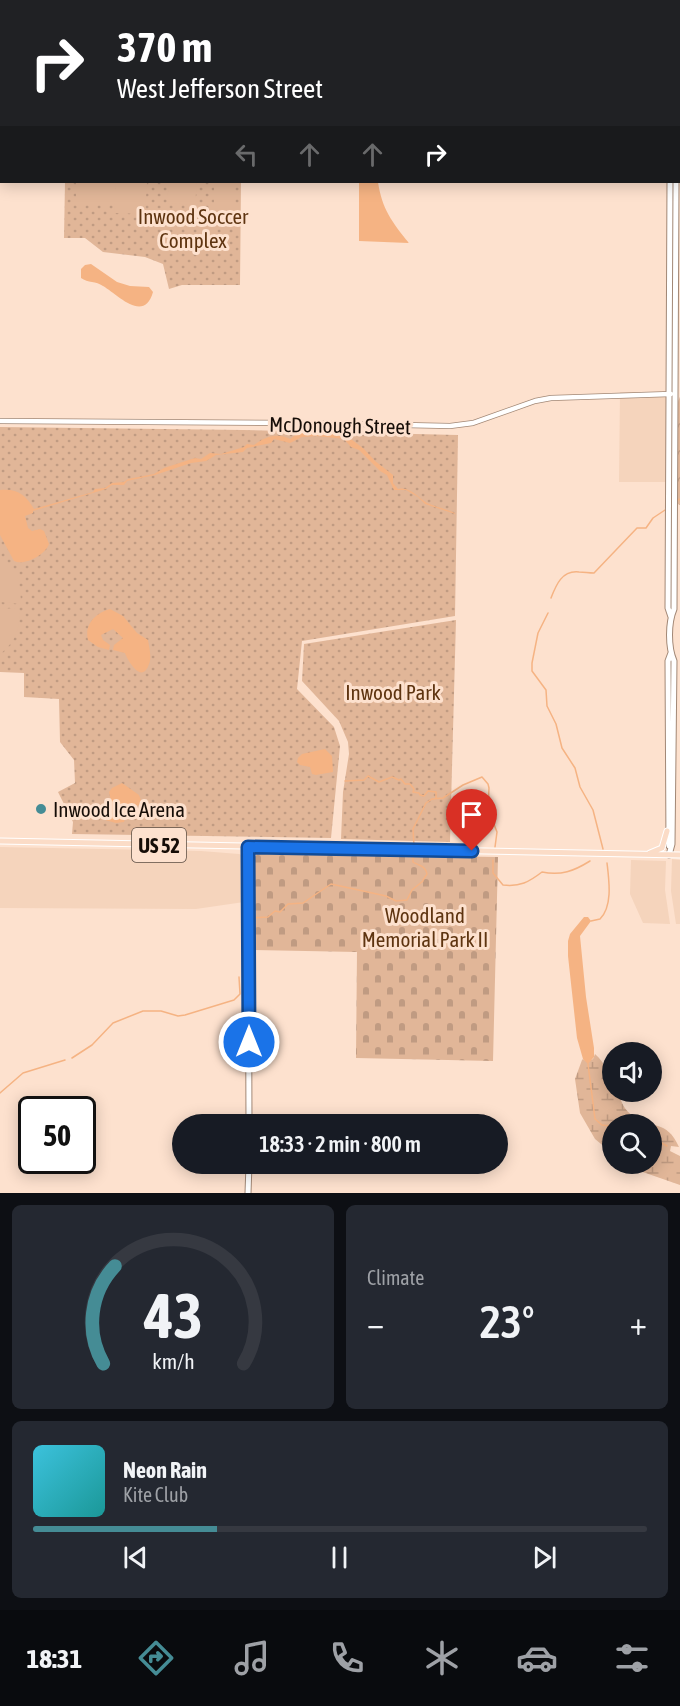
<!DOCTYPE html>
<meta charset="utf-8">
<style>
body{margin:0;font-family:"Asap Condensed",sans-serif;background:#242831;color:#f1f3f6;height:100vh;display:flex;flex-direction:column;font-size:22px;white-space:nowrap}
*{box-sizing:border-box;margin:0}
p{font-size:20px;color:#9ea1a6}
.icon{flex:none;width:33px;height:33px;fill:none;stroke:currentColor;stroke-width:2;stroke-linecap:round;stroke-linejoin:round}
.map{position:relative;height:1193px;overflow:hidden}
.drawer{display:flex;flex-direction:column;gap:12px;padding:12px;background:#0d0f14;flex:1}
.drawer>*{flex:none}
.top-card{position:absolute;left:0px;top:0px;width:681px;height:183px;box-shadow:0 3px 15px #0003;background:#202124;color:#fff;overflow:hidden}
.controls{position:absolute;left:602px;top:1042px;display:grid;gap:12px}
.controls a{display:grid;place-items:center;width:60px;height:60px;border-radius:50%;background:#171b24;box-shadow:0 3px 15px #0003;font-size:30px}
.speed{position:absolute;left:18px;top:1096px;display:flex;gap:12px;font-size:30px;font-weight:700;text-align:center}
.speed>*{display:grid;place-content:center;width:78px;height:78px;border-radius:50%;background:#171b24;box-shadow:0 3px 15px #0003;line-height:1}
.speed .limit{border:3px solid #111;border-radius:9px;background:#fff;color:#111}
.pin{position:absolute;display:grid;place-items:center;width:51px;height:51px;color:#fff;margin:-62px -26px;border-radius:50% 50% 50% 0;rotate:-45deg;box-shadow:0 0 6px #0007}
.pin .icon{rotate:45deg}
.me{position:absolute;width:66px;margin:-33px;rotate:0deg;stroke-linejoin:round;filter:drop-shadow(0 0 4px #0008)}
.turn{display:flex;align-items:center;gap:21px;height:126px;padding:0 18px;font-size:27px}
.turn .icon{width:78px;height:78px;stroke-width:2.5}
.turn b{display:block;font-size:42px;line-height:51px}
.lanes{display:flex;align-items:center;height:57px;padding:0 18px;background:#0003;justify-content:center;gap:30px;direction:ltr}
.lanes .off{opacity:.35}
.big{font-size:45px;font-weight:600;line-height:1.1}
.drawer .tile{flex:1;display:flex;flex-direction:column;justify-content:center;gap:9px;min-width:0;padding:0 21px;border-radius:9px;background:#242831}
.drawer .dial{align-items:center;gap:0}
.dial svg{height:156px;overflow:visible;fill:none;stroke:#363941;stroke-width:7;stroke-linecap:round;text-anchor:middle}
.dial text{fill:#f1f3f6;stroke:none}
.song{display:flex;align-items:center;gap:18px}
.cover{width:72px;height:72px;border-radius:9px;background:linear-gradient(135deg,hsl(190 70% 55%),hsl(180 70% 35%))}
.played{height:6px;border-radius:3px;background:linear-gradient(90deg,#458c95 30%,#363941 30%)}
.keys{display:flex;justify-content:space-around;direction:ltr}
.heat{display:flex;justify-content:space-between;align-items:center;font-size:33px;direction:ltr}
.drawer .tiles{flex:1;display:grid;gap:12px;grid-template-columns:1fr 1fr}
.tile:last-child{grid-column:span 2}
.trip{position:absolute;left:172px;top:1114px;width:336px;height:60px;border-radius:30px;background:#171b24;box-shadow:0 3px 15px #0003;font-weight:600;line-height:60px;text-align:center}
.dock{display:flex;height:96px;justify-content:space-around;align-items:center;background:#090b0e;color:#9ea1a6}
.dock .icon{width:42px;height:42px}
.dock .selected{color:#458c95}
.dock b{font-size:27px;color:#f1f3f6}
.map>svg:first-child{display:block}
</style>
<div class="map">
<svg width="680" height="1193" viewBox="0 0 680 1193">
<defs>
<pattern id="grass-dots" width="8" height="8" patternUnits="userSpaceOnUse" patternTransform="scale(1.5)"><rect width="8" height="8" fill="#e1b698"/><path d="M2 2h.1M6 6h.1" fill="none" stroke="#c09b82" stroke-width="1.8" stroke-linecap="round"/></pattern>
<pattern id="forest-crowns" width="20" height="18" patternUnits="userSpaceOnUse" patternTransform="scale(1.5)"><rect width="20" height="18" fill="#e1b698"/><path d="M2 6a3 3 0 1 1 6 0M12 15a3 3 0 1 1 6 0" fill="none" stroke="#c09b82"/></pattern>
<pattern id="wetland-marsh" width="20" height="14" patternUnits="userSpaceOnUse" patternTransform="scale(1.5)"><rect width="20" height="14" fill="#e1b698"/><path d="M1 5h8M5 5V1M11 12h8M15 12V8" fill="none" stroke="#c09b82"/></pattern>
<pattern id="cemetery-stones" width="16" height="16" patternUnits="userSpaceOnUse" patternTransform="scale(1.5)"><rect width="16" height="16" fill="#e1b698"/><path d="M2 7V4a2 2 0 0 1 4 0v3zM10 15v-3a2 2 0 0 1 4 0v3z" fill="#c09b82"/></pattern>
</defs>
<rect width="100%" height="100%" fill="#fde1ce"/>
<path fill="#f5d4bc" d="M620 392 667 393V482H619Z
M0 847 201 851 239 854 244 856V902L196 909 0 908Z
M672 859 680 860V924H676L671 891Z
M631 860 666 861 665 890 670 924 643 923 630 894Z"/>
<path fill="url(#grass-dots)" d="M65 182H241L240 285H182L169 289 163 264 145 257 103 252 85 238H64Z
M0 427 243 430 458 435 455 616 302 641 297 689 334 727 340 746 331 838 72 834 73 822 58 792 75 783 74 760 60 742 59 699 24 697V673L0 672Z
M456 620 450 842 341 839 343 792 349 754 348 742 339 721 302 681 304 644Z"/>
<path fill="url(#forest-crowns)" d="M680 397V505L676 503 677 404Z"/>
<path fill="url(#wetland-marsh)" d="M595 1054C605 1062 612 1079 612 1092H618C621 1101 624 1110 633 1116 650 1129 667 1119 679 1147L671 1146 670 1151 680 1156V1185L637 1170 629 1164H651V1125H612V1153L595 1139 580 1113 575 1079 582 1060 583 1059 587 1062 593 1059Z"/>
<path fill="url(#cemetery-stones)" d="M258 853 498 857 493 1061 356 1058 357 952 254 950V857Z"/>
<path fill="#e1b698" d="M76 182H115V191L116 182H147L145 214 114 213 115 203H76Z
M169 182H197L195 205 167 203Z
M214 182H233V214H214Z
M0 557C17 567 21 585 21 604L0 602Z
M16 608 20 612C19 630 15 643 0 654V609Z"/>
<path fill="#f5b383" d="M359 182H378C382 209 392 222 409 243L359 241Z
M91 264 117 282 130 286 149 287 153 292C144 324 117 294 103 286 96 281 88 283 81 278V269L85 265Z
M300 432 339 433 347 436 364 449 375 461 393 475V483L398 489C410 486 417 497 427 503 436 507 446 509 455 513V514L425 504 418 497 406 490H394L387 475 380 471 359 450 351 447 344 439 316 436 302 437 290 443 274 439 271 443 247 448 243 452 216 455 206 461 191 463 155 475 127 481 124 485H112L106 489 33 511V513L25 516 28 528 32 531 40 529 44 531 49 544C45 555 25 566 14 561L0 535V490C17 488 26 495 34 509L93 492 95 489 105 488 112 483 124 482 128 479 154 474 164 468 195 458 201 459 210 453 221 454 244 447 247 444 254 445C264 437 277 432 290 439Z
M110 609 123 616 137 633 148 640C149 647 152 657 149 664 142 685 128 661 125 653L113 650 114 645 123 638 113 629 101 635 103 640 110 645 109 650 98 647 88 640C84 624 96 613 110 609Z
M325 749 332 756 333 772 316 775 312 774 310 767 300 765 297 762 298 758 302 754Z
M122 783 139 795 142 803 135 807 128 808 124 822 116 823 105 820 103 815 111 801 109 792 112 788Z
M584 917H588L591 921 580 936 586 997 594 1048V1057L588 1064 583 1059 577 1038 568 956V941L570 934Z"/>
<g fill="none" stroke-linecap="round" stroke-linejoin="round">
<path stroke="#f5b383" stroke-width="1.5" d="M678 500 680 499
M551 598C556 585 562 570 579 572 585 572 588 573 594 573L637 528H646L653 518 665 510
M548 613 538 633 532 663V671L546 690 547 706 556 724 562 748 575 768 580 787 593 810 603 849
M345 781 364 780 368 776 379 782 392 777 399 780 401 779 405 784H410L414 789 413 792 419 793 420 795 424 796 428 791 436 792V798
M414 846 413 829 426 803 432 799 443 798 463 785 482 777 488 784 489 788 488 809 497 832 495 847
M413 858V862C419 866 425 865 427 874L423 880
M493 860V873L503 885C520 887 529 882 542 872 561 876 574 871 590 861
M251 918 268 917 275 911 280 912 288 904 303 903 331 884 386 896 396 901 407 900 412 890 423 881
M591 921 600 919C613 906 609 880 607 863
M72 1058 92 1045 113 1023 143 1011H161L178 1016 185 1015 234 1000 240 994 239 977
M588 1064 595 1119 602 1125 612 1126
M0 1093 23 1073 65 1060
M651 1137 667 1146"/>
<defs>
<path id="tertiary" d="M0 421 310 423 450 426 473 423 535 401 551 398 671 394"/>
<path id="secondary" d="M671 2V0
M677 2V0
M670 182 668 608 671 617
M669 846 668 661 671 653
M248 847 249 1125
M669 855 672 844 674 661C668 647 668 623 674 609L676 182
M248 1193 249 1164"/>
<path id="primary" d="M0 841 680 855
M650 853 662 848 667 831"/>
</defs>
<use href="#tertiary" stroke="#a28876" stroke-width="6"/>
<use href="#secondary" stroke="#a28876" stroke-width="7"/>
<use href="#primary" stroke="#fff" stroke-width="7"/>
<use href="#tertiary" stroke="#fff" stroke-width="4.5"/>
<use href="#secondary" stroke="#fff" stroke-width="5"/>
<use href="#primary" stroke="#fbdcc7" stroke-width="5"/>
</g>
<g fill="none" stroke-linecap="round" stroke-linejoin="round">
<defs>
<path id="route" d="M249 1042 248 847 472 851"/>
</defs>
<use href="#route" stroke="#114b97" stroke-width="15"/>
<use href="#route" stroke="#1a73e8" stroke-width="10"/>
</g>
<circle fill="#458c95" stroke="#fde1ce" stroke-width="2" cx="41" cy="809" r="6"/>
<g text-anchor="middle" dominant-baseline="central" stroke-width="6" stroke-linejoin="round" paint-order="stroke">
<rect fill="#fde1ce" stroke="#5b4d43" stroke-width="1.5" x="132" y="828" width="54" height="34" rx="4.5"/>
<g font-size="20" font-weight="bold" fill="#160d07">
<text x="159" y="845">US 52</text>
</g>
<g font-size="21" fill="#5e3410" stroke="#fde1ce">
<text x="193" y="216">Inwood Soccer<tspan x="193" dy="24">Complex</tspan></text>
<text x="393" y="692">Inwood Park</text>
<text x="425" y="915">Woodland<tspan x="425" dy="24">Memorial Park II</tspan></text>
</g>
<g font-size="21" fill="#160d07" stroke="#fde1ce">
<text transform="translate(340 425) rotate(1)">McDonough Street</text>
</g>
<g font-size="21" fill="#160d07" stroke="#fde1ce" text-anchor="start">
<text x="53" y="809">Inwood Ice Arena</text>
</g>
</g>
</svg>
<div class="controls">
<a><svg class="icon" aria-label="sound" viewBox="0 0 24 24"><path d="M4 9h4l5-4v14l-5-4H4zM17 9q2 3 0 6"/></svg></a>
<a><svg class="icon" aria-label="search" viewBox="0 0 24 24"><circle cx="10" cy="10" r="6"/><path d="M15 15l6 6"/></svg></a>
</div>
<div class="speed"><div class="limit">50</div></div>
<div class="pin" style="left:472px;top:851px;background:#d93025"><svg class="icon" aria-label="arrive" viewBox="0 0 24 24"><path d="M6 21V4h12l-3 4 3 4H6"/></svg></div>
<svg class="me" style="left:249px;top:1042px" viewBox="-20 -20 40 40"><circle r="17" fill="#1a73e8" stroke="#fff" stroke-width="3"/><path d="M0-11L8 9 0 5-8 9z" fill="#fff"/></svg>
<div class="trip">18:33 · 2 min · 800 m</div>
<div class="top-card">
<div class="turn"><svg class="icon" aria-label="right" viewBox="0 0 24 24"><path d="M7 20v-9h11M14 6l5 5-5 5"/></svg><div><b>370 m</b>West Jefferson Street</div></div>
<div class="lanes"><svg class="icon off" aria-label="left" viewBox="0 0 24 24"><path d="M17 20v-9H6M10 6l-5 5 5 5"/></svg><svg class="icon off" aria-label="ahead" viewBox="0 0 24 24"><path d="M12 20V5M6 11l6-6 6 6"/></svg><svg class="icon off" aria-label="ahead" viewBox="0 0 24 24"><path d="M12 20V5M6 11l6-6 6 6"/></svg><svg class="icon" aria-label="right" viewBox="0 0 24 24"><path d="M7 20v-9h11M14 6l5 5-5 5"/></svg></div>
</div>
</div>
<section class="drawer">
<div class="tiles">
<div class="tile dial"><svg viewBox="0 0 100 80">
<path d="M14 69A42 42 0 1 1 86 69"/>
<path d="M14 69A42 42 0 0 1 20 19" stroke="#458c95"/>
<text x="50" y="56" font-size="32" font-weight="700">43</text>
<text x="50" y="72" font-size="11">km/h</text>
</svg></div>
<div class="tile"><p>Climate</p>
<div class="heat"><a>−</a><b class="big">23°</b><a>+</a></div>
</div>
<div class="tile">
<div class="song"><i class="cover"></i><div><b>Neon Rain</b><p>Kite Club</p></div></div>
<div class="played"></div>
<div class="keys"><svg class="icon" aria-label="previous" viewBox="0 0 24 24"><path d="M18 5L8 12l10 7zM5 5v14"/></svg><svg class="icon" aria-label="pause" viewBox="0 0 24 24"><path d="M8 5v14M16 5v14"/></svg><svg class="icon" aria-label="next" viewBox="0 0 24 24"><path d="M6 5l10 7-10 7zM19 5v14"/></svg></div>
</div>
</div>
</section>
<nav class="dock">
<b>18:31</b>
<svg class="icon selected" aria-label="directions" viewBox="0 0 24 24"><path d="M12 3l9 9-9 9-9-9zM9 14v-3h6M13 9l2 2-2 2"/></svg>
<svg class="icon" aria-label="music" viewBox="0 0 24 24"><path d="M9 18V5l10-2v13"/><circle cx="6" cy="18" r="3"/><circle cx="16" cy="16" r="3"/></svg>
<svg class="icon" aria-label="phone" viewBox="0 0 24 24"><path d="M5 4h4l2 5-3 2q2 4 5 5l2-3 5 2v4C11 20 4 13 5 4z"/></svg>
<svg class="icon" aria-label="climate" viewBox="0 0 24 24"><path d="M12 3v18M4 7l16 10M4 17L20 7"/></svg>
<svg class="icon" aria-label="car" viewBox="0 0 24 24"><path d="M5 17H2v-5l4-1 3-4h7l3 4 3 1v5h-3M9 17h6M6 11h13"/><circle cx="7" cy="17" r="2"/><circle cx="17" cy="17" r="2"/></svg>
<svg class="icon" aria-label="filters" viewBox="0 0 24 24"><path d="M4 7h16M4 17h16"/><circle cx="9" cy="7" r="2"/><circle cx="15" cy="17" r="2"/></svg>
</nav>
